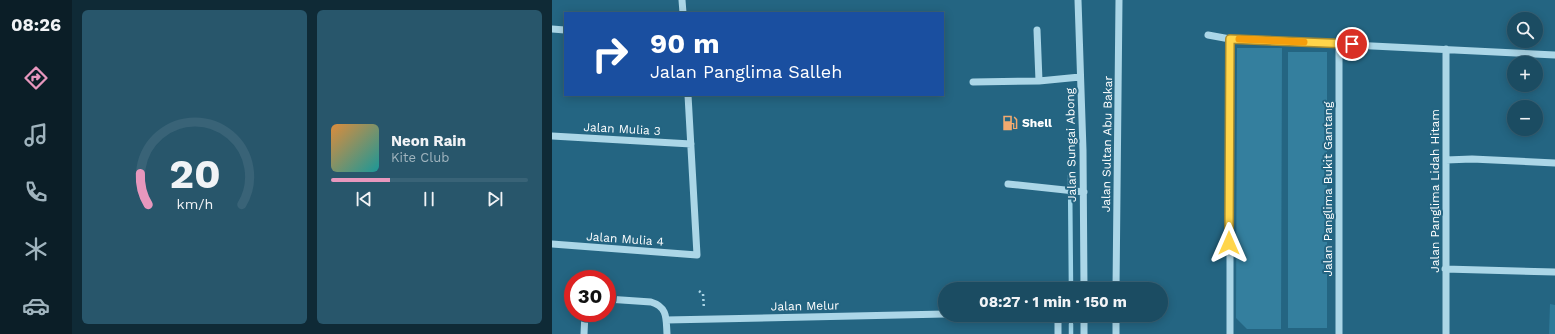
<!DOCTYPE html>
<meta charset="utf-8">
<style>
body{margin:0;font-family:"Work Sans",sans-serif;background:#28566b;color:#f1f3f6;height:100vh;display:flex;flex-direction:column;font-size:15px;white-space:nowrap}
*{box-sizing:border-box;margin:0}
p{font-size:13px;color:#a0b4be}
.icon{flex:none;width:22px;height:22px;fill:none;stroke:currentColor;stroke-width:2;stroke-linecap:round;stroke-linejoin:round}
.map{position:relative;flex:1;overflow:hidden}
.details{display:flex;flex-direction:column;gap:10px;padding:10px;background:#0f2a36;width:480px}
.details>*{flex:none}
.hud{position:absolute;left:12px;top:12px;width:380px;height:84px;border-radius:0px;box-shadow:0 2px 10px #0003,0 0 0 1px #396377;background:#1a4fa0;color:#fff;overflow:hidden}
.fabs{position:absolute;left:955px;top:12px;display:grid;gap:8px}
.fabs a{display:grid;place-items:center;width:36px;height:36px;border-radius:50%;background:#1b4c62;box-shadow:0 2px 10px #0003,0 0 0 1px #396377;font-size:20px}
.speed{position:absolute;left:12px;top:270px;display:flex;gap:8px;font-size:20px;font-weight:700;text-align:center}
.speed>*{display:grid;place-content:center;width:52px;height:52px;border-radius:50%;background:#1b4c62;box-shadow:0 2px 10px #0003,0 0 0 1px #396377;line-height:1}
.speed .limit{border:6px solid #d22;background:#fff;color:#111}
.pin{position:absolute;display:grid;place-items:center;width:34px;height:34px;color:#fff;margin:-17px;border:2px solid #fff;border-radius:50%;box-shadow:0 1px 4px #0007}
.me{position:absolute;width:44px;margin:-22px;rotate:0deg;stroke-linejoin:round;filter:drop-shadow(0 0 3px #0008)}
.turn{display:flex;align-items:center;gap:14px;height:84px;padding:0 20px;font-size:18px}
.turn .icon{width:52px;height:52px;stroke-width:2.5}
.turn b{display:block;font-size:28px;line-height:34px}
.details .tile{flex:1;display:flex;flex-direction:column;justify-content:center;gap:6px;min-width:0;padding:0 14px;border-radius:6px;background:#28566b}
.details .dial{align-items:center;gap:0}
.dial svg{height:104px;overflow:visible;fill:none;stroke:#396377;stroke-width:7;stroke-linecap:round;text-anchor:middle}
.dial text{fill:#f1f3f6;stroke:none}
.song{display:flex;align-items:center;gap:12px}
.cover{width:48px;height:48px;border-radius:6px;background:linear-gradient(135deg,hsl(30 70% 55%),hsl(180 70% 35%))}
.played{height:4px;border-radius:2px;background:linear-gradient(90deg,#e797bd 30%,#396377 30%)}
.keys{display:flex;justify-content:space-around;direction:ltr}
.details .tiles{flex:1;display:grid;gap:10px;grid-template-columns:repeat(2,1fr)}
.trip{position:absolute;left:386px;top:282px;width:230px;height:40px;border-radius:20px;background:#1b4c62;box-shadow:0 2px 10px #0003,0 0 0 1px #396377;font-weight:700;line-height:40px;text-align:center}
main{display:flex;flex:1;min-height:0}
.menu{display:flex;flex-direction:column;width:72px;justify-content:space-around;align-items:center;background:#0b1e27;color:#a0b4be}
.menu .icon{width:28px;height:28px}
.menu .active{color:#e797bd}
.menu b{font-size:18px;color:#f1f3f6}
.map>svg:first-child{display:block}
</style>
<main>
<nav class="menu">
<b>08:26</b>
<svg class="icon active" aria-label="directions" viewBox="0 0 24 24"><path d="M12 3l9 9-9 9-9-9zM9 14v-3h6M13 9l2 2-2 2"/></svg>
<svg class="icon" aria-label="music" viewBox="0 0 24 24"><path d="M9 18V5l10-2v13"/><circle cx="6" cy="18" r="3"/><circle cx="16" cy="16" r="3"/></svg>
<svg class="icon" aria-label="phone" viewBox="0 0 24 24"><path d="M5 4h4l2 5-3 2q2 4 5 5l2-3 5 2v4C11 20 4 13 5 4z"/></svg>
<svg class="icon" aria-label="climate" viewBox="0 0 24 24"><path d="M12 3v18M4 7l16 10M4 17L20 7"/></svg>
<svg class="icon" aria-label="car" viewBox="0 0 24 24"><path d="M5 17H2v-5l4-1 3-4h7l3 4 3 1v5h-3M9 17h6M6 11h13"/><circle cx="7" cy="17" r="2"/><circle cx="17" cy="17" r="2"/></svg>
</nav>
<section class="details">
<div class="tiles">
<div class="tile dial"><svg viewBox="0 0 100 80">
<path d="M14 69A42 42 0 1 1 86 69"/>
<path d="M14 69A42 42 0 0 1 8 45" stroke="#e797bd"/>
<text x="50" y="56" font-size="32" font-weight="700">20</text>
<text x="50" y="72" font-size="11">km/h</text>
</svg></div>
<div class="tile">
<div class="song"><i class="cover"></i><div><b>Neon Rain</b><p>Kite Club</p></div></div>
<div class="played"></div>
<div class="keys"><svg class="icon" aria-label="previous" viewBox="0 0 24 24"><path d="M18 5L8 12l10 7zM5 5v14"/></svg><svg class="icon" aria-label="pause" viewBox="0 0 24 24"><path d="M8 5v14M16 5v14"/></svg><svg class="icon" aria-label="next" viewBox="0 0 24 24"><path d="M6 5l10 7-10 7zM19 5v14"/></svg></div>
</div>
</div>
</section>
<div class="map">
<svg width="1003" height="334" viewBox="0 0 1003 334">
<rect width="100%" height="100%" fill="#246582"/>
<path fill="#2e7a99" d="M998 304 1003 305V334H997Z"/>
<g fill="none" stroke-linecap="round" stroke-linejoin="round">
<path stroke="#9fd4e8" stroke-width="4.5" d="M518 175 519 289
M519 324V334"/>
</g>
<path fill="#347f9e" d="M685 48H730L729 329H695L684 318Z
M736 52H775V328H736Z"/>
<g fill="none" stroke-linecap="round" stroke-linejoin="round">
<path stroke="#abd6e7" stroke-width="2.5" stroke-dasharray="2 3" stroke-linecap="butt" d="M147 291 151 294 152 309"/>
<path stroke="#abd6e7" stroke-width="7" d="M130 0 131 13
M526 0 531 150 532 289
M0 29 13 30
M485 30 487 81
M656 35 678 39 1003 55
M421 82 487 81 528 77
M0 136 139 144
M894 160 920 159 1003 163
M456 184 532 192
M0 244 145 255 136 95
M893 269 1003 272
M564 289 567 0
M55 299 99 302C116 307 114 319 115 334
M506 315V334
M532 315V334
M114 320 393 314
M32 334 33 313
M564 334V315
M678 334V39
M787 334V44
M894 334V49"/>
</g>
<g fill="none" stroke-linecap="round" stroke-linejoin="round">
<defs>
<path id="route" d="M677 243 678 39 800 44"/>
</defs>
<use href="#route" stroke="#a68a30" stroke-width="10"/>
<use href="#route" stroke="#ffd54a" stroke-width="7"/>
<path stroke="#f59e0b" stroke-width="7" d="M687 39 752 42"/>
</g>
<defs>
<symbol id="fuel-bare" viewBox="-9 -9 18 18"><path d="M-5.5-6h7V0h2V4h1.3V-2.5L3-4.5l.8-.8L6-3V5H2.5V1h-1V6h-7ZM-4.2-4.7v3.2H.2V-4.7Z" fill="#f2aa6f" stroke="#246582" stroke-width="2.5" paint-order="stroke"/></symbol>
</defs>
<g fill-rule="evenodd">
<use href="#fuel-bare" x="447" y="112" width="22" height="22"/>
</g>
<g text-anchor="middle" dominant-baseline="central" stroke-width="4" stroke-linejoin="round" paint-order="stroke">
<g font-size="12" font-weight="bold" fill="#fff" stroke="#246582" text-anchor="start">
<text x="470" y="123">Shell</text>
</g>
<g font-size="12" fill="#fff" stroke="#246582">
<text transform="translate(70 129) rotate(3)">Jalan Mulia 3</text>
<text transform="translate(555 144) rotate(-89)">Jalan Sultan Abu Bakar</text>
<text transform="translate(519 145) rotate(-91)">Jalan Sungai Abong</text>
<text transform="translate(776 189) rotate(-90)">Jalan Panglima Bukit Gantang</text>
<text transform="translate(883 191) rotate(-90)">Jalan Panglima Lidah Hitam</text>
<text transform="translate(73 239) rotate(4)">Jalan Mulia 4</text>
<text transform="translate(253 306) rotate(-1)">Jalan Melur</text>
</g>
</g>
</svg>
<div class="fabs">
<a><svg class="icon" aria-label="search" viewBox="0 0 24 24"><circle cx="10" cy="10" r="6"/><path d="M15 15l6 6"/></svg></a>
<a>+</a>
<a>−</a>
</div>
<div class="speed"><div class="limit">30</div></div>
<div class="pin" style="left:800px;top:44px;background:#d93025"><svg class="icon" aria-label="arrive" viewBox="0 0 24 24"><path d="M6 21V4h12l-3 4 3 4H6"/></svg></div>
<svg class="me" style="left:677px;top:243px" viewBox="-20 -20 40 40"><path d="M0-17L14 15 0 8-14 15z" fill="#ffd54a" stroke="#fff" stroke-width="4"/></svg>
<div class="trip">08:27 · 1 min · 150 m</div>
<div class="hud">
<div class="turn"><svg class="icon" aria-label="right" viewBox="0 0 24 24"><path d="M7 20v-9h11M14 6l5 5-5 5"/></svg><div><b>90 m</b>Jalan Panglima Salleh</div></div>
</div>
</div>
</main>
